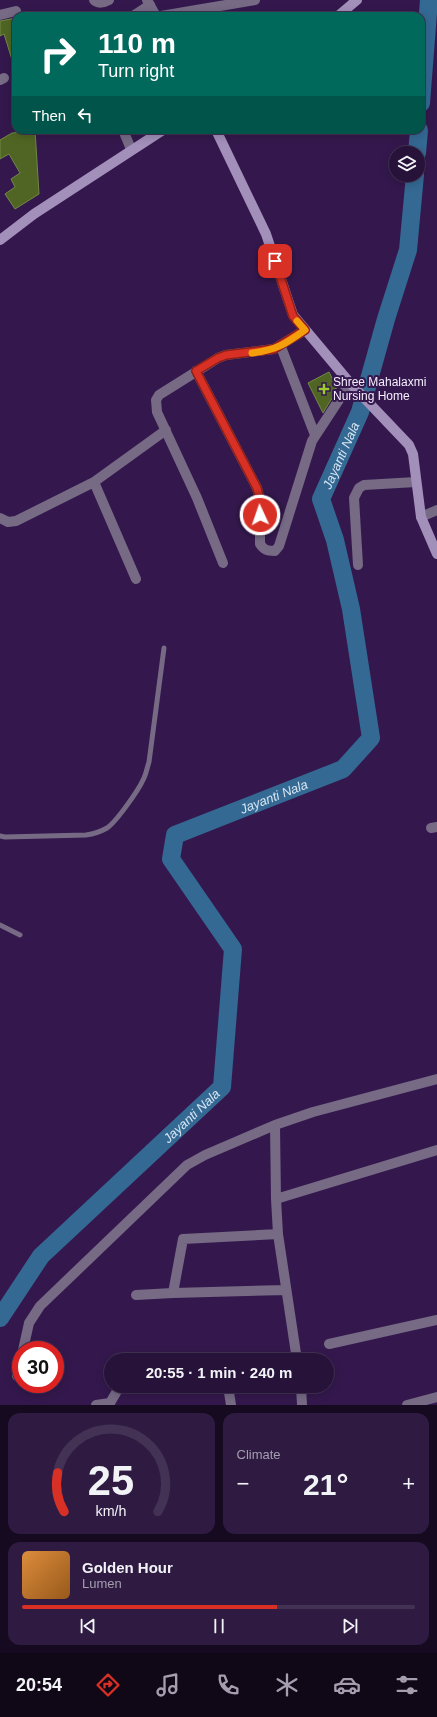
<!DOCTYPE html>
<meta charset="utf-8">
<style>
body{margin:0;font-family:Arial,sans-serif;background:#2f1b42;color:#f1f3f6;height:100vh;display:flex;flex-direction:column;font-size:15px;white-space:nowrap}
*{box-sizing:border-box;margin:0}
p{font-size:13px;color:#a49eaf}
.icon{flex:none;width:22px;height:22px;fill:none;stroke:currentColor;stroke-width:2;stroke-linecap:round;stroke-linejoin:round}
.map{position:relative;height:1405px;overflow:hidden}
.sheet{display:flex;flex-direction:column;gap:8px;padding:8px;background:#150a20;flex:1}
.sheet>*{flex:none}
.hud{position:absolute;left:12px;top:12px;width:413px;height:122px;border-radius:12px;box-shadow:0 2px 10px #0003,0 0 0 1px #433254;background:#00695c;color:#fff;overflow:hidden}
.controls{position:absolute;left:389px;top:146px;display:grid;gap:8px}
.controls a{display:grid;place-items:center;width:36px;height:36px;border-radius:50%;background:#27123a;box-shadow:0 2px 10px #0003,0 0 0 1px #433254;font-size:20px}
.speed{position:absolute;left:12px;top:1341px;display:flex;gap:8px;font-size:20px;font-weight:700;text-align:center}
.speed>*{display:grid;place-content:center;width:52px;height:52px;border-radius:50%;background:#27123a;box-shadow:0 2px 10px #0003,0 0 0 1px #433254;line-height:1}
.speed .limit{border:6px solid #d22;background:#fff;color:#111}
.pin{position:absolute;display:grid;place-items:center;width:34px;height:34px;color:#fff;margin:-17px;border-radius:8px;box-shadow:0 2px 6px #0006}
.me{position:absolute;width:44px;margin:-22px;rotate:357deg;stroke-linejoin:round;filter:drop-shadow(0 0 3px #0008)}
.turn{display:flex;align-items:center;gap:14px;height:84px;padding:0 20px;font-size:18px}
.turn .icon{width:52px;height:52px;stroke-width:2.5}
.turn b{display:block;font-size:28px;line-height:34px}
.then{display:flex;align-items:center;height:38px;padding:0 20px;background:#0003;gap:8px;font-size:15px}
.big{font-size:30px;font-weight:700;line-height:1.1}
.sheet .widget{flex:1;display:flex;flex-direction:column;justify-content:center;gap:6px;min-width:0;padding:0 14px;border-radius:12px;background:#2f1b42}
.sheet .dial{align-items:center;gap:0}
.dial svg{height:104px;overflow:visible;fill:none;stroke:#433254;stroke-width:7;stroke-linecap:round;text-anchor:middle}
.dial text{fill:#f1f3f6;stroke:none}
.song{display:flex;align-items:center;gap:12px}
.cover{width:48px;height:48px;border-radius:6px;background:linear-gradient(135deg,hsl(30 70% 55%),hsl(30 70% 35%))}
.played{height:4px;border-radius:2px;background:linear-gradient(90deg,#d93025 65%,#433254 65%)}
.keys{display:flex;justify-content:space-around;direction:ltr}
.heat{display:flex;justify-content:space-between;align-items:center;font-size:22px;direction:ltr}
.sheet .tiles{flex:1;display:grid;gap:8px;grid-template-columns:1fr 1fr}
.widget:last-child{grid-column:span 2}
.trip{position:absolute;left:104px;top:1353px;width:230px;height:40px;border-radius:20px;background:#27123a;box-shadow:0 2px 10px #0003,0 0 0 1px #433254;font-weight:700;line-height:40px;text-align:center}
.tabs{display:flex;height:64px;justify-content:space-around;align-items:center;background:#100717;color:#a49eaf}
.tabs .icon{width:28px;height:28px}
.tabs .active{color:#d93025}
.tabs b{font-size:18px;color:#f1f3f6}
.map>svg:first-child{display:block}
</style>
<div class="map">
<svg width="437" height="1405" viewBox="0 0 437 1405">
<rect width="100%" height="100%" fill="#34184d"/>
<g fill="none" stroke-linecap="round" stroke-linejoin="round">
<g stroke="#346993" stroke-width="18">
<path d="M421 103 429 0"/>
<path d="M417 153 419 130"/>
<path id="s1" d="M0 1318 41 1256 222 1087 233 949 171 859 175 835 343 769 371 738 351 609 335 540 321 499 360 412 386 319 408 250 415 175"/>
</g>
</g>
<path fill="#506523" stroke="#718947" d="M16 18V66H14L4 34 0 36V21Z
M24 130H35L39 194 15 209 5 194 15 187 11 179 20 173 9 154 0 159V140L12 133 23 132Z
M329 372 337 388 332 390 334 395 323 413 308 383Z"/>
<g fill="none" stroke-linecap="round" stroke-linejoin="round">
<path stroke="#766a85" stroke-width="5" d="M0 836 5 837 86 835C93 834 100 832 107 828 116 822 138 791 143 780 146 775 147 768 149 762L164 648
M0 925 20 935"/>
<path stroke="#766a85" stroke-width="10" d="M94 0C99 4 103 3 109 0
M0 15 16 11
M133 16 150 5
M161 16 255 0
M0 80 4 78
M123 130 131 149
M281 347 315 435
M196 371 257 488 260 500V544C264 550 267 551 275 551L279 546 312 441 350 383
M94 482 136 579
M0 518 8 522 16 521 94 482 166 430
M223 563 197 498 157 412 156 400 159 395 218 358 226 355 274 349 305 330
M358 565 354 498 359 488 364 485 416 482
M431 828 437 827
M276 1199 275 1125 313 1112 437 1079
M173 1293 286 1290
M136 1295 173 1293 183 1239 278 1234
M329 1344 437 1320
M23 1350 29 1323 40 1306 187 1165 205 1155 275 1125
M297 1360 278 1234 276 1199 437 1150
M17 1376 21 1360
M228 1386 231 1405
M301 1386 302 1405
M110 1403 120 1386
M96 1405 110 1403V1405
M407 1405 437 1397"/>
<path stroke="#766a85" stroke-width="10" d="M147 0 156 16
M421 517 437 510"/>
<path stroke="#a28fba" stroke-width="10" d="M338 16 357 0
M216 130 266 234 293 315 350 383 409 445 413 454 421 517 437 554
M0 240 34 214 163 130"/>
</g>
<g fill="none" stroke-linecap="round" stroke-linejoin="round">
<defs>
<path id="route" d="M260 515V500L257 488 196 371 218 358 226 355 274 349 305 330 293 316 275 261"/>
</defs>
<use href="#route" stroke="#8d1f18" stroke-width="10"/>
<use href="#route" stroke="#d93025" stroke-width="7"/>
<path stroke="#f59e0b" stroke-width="7" d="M252 353C277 350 285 344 305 330L297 321"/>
</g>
<path fill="#9dca30" stroke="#34184d" stroke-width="1.5" d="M322 383h4v4h4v4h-4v4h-4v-4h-4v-4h4z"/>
<g text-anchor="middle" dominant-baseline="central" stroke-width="4" stroke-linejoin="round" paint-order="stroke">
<g font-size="12" fill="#f4eefc" stroke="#34184d" text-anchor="start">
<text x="333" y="382">Shree Mahalaxmi<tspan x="333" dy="14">Nursing Home</tspan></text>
</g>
<g font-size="13" font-style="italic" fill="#d6e5f2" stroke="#34184d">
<text stroke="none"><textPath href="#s1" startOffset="1109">Jayanti Nala</textPath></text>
<text stroke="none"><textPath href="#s1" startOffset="700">Jayanti Nala</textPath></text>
<text stroke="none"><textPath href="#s1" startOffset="280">Jayanti Nala</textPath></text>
</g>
</g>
</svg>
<div class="controls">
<a><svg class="icon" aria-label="layers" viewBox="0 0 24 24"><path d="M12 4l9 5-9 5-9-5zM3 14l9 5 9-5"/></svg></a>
</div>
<div class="speed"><div class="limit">30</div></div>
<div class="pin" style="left:275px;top:261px;background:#d93025"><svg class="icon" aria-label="arrive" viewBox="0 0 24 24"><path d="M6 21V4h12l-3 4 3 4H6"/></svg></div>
<svg class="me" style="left:260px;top:515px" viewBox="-20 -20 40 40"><circle r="17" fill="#d93025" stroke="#fff" stroke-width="3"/><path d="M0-11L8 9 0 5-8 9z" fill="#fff"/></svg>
<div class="trip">20:55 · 1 min · 240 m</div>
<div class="hud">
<div class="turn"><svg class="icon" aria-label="right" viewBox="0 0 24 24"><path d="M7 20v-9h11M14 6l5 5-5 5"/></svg><div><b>110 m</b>Turn right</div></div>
<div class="then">Then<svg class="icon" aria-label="left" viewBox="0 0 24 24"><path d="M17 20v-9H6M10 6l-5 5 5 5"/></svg></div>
</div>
</div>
<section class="sheet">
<div class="tiles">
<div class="widget dial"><svg viewBox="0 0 100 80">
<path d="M14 69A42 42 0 1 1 86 69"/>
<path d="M14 69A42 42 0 0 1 9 39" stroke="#d93025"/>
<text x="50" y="56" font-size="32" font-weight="700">25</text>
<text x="50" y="72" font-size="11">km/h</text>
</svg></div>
<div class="widget"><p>Climate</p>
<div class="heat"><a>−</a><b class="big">21°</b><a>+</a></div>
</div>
<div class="widget">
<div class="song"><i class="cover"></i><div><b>Golden Hour</b><p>Lumen</p></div></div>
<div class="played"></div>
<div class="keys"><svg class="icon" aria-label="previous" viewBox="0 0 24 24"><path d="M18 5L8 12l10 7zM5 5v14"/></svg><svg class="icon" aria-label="pause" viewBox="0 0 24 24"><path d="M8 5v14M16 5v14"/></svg><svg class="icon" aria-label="next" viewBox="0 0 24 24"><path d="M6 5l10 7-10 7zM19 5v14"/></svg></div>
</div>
</div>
</section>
<nav class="tabs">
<b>20:54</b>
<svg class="icon active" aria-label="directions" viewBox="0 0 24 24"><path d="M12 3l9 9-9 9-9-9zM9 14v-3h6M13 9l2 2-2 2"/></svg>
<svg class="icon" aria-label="music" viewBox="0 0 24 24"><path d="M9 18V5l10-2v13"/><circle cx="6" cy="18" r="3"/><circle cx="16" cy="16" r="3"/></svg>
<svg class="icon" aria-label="phone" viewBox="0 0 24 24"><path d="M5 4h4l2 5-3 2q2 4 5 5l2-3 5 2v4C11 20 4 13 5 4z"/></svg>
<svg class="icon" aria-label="climate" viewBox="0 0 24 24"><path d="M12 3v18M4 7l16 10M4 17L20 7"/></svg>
<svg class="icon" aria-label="car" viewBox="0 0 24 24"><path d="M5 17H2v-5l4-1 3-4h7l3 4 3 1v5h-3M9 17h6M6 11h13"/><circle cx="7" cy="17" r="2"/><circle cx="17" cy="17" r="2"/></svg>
<svg class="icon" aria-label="filters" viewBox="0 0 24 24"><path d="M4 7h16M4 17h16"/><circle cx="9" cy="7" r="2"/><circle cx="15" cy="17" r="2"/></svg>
</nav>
